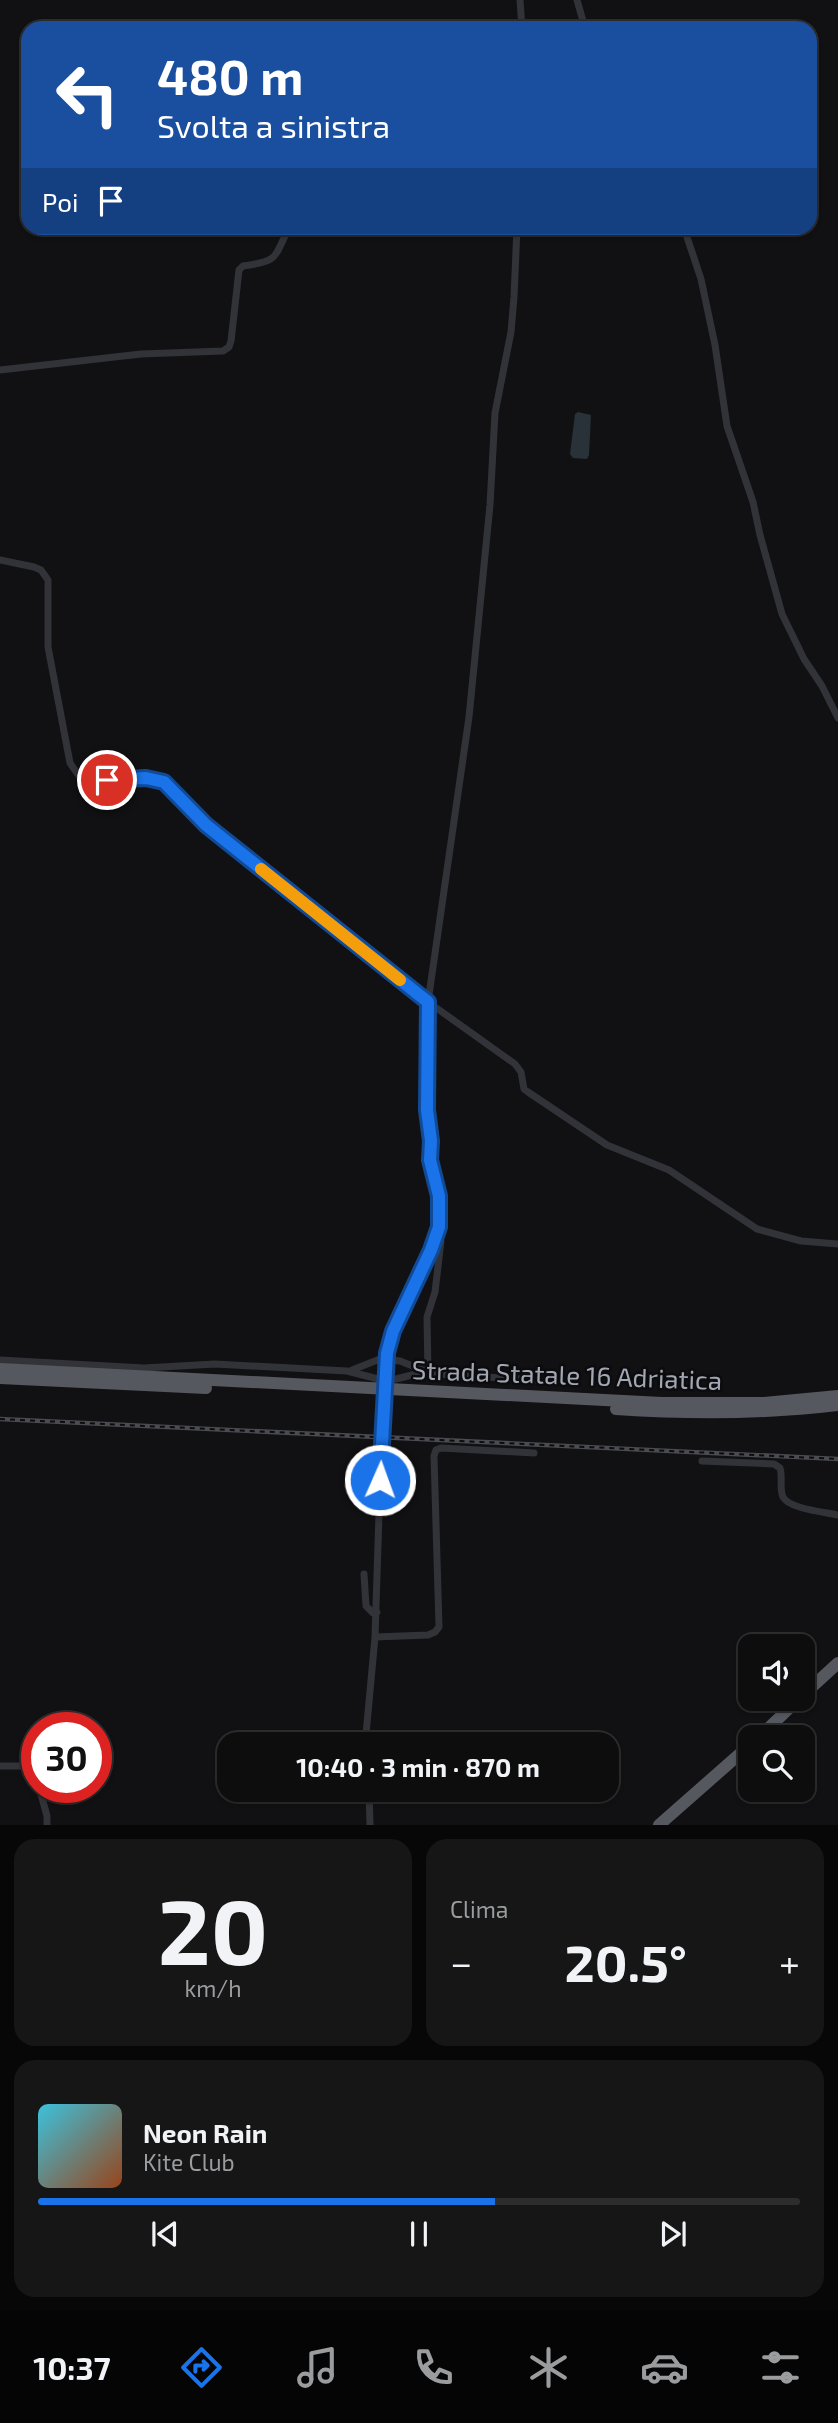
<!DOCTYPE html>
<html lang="it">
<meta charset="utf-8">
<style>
body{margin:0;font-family:"Exo 2",sans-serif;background:#161617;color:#f1f3f6;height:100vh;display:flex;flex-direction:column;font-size:26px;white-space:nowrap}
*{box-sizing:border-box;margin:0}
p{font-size:23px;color:#9a9c9e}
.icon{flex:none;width:38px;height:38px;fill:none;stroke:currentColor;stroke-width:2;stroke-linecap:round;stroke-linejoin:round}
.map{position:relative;height:1825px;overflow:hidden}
.drawer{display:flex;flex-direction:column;gap:14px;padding:14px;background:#070708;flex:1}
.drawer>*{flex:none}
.top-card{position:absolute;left:21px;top:21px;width:796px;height:214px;border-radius:21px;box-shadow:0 2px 5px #0004,0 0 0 2px #2d2d2e;background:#1a4fa0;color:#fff;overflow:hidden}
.tools{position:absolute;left:738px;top:1634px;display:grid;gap:14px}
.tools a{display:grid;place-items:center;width:77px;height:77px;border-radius:14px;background:#0d0d0e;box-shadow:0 2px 5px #0004,0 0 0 2px #2d2d2e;font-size:35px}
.speed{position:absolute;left:21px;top:1712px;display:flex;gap:14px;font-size:35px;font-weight:700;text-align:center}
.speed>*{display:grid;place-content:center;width:91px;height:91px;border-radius:50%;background:#0d0d0e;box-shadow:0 2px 5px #0004,0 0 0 2px #2d2d2e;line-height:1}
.speed .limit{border:10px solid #d22;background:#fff;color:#111}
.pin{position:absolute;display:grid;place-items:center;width:60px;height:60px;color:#fff;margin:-30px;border:4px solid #fff;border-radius:50%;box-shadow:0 2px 7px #0007}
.me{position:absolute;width:77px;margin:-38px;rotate:2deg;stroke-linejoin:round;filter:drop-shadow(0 0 5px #0008)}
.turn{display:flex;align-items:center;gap:24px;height:147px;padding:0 21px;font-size:32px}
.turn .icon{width:91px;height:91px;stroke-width:2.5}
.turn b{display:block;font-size:49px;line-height:60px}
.then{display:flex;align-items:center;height:66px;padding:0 21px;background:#0003;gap:14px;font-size:26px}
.big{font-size:52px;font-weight:700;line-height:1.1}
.drawer .tile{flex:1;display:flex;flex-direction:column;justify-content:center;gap:10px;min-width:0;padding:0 24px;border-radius:21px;background:#161617}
.drawer .dial{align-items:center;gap:0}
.dial b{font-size:91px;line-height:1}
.song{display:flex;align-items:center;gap:21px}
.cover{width:84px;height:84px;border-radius:10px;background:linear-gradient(135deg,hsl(190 70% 55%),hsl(20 70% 35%))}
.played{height:7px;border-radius:4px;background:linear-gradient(90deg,#1a73e8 60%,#2d2d2e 60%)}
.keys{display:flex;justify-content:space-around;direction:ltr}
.heat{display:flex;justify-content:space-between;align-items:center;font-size:38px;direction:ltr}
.drawer .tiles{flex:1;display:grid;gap:14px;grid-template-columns:1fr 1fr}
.tile:last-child{grid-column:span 2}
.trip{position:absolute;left:217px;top:1732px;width:402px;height:70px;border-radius:21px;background:#0d0d0e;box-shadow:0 2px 5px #0004,0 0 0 2px #2d2d2e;font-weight:700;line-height:70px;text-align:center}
.dock{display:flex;height:112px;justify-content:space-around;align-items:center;background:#050506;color:#9a9c9e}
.dock .icon{width:49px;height:49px}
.dock .current{color:#1a73e8}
.dock b{font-size:32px;color:#f1f3f6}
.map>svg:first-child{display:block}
</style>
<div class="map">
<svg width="838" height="1825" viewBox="0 0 838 1825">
<rect width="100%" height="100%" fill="#111113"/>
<path fill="#293238" d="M578 412 591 415 589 455 587 459 573 458 570 454 575 414Z"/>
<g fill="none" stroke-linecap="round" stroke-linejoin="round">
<path stroke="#323338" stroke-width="7" d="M520 0 522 28
M577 0 585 28
M684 228 701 279 715 345 727 426 753 502 760 535 782 614 804 659 822 686 838 718
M0 370 141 354 223 351 229 347 231 341 239 270 243 266C280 261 273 258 289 228
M0 560 34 567 41 570 48 580V647L70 763 79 776 96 780 147 778 164 782 202 822 280 885 428 1002 515 1064 521 1072 524 1089 528 1092 607 1145 669 1170 757 1229 801 1241 838 1244
M387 1354 393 1331 431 1250 439 1227V1196L431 1160V1141L427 1109 428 1002 469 717 490 505 495 413 511 332 514 297 517 228
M0 1360 144 1368 215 1364 347 1371 378 1379H396L420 1373 535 1380
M352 1370 380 1359 400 1361 430 1373
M428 1374 427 1317 435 1292 441 1241 436 1238
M702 1461 774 1464 780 1468C783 1477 779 1488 783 1497 789 1509 825 1512 838 1515
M364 1574 366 1606 373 1613 377 1612
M375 1637 428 1635 435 1632 439 1627 434 1456 436 1450 441 1448 534 1453
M365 1745 375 1637 381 1452
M0 1766H27L37 1772
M39 1787 47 1816V1825
M369 1790 370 1825"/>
<path stroke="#565860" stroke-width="12" d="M0 1369 662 1403H764L838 1396
M0 1378 206 1388
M616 1409C690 1414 764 1414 838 1405
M803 1695 838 1663
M758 1738 799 1699
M659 1825 751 1744"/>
<defs>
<path id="rail" d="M0 1419 838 1459"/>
</defs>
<use href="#rail" stroke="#494b51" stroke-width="4.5"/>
<use href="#rail" stroke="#0c0c0e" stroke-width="2" stroke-dasharray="5" stroke-linecap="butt"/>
<path stroke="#323338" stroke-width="7" d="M381 1452 387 1354"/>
</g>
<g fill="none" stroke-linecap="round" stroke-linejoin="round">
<defs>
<path id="route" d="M107 780 146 778 164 782 206 825 428 1002 427 1110 431 1141 430 1160 439 1196V1227L431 1250 393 1331 387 1353 380 1480"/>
</defs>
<use href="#route" stroke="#114b97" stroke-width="18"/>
<use href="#route" stroke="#1a73e8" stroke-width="12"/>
<path stroke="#f59e0b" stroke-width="12" d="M261 869 400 980"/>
</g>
<g text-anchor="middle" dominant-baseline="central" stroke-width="5" stroke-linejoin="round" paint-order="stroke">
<g font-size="26" fill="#a2a7b4" stroke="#0c0c0e">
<text transform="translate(567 1374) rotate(2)">Strada Statale 16 Adriatica</text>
</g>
</g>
</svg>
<div class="tools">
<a><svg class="icon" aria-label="sound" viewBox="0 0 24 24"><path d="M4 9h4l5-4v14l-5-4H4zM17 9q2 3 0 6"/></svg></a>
<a><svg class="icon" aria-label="search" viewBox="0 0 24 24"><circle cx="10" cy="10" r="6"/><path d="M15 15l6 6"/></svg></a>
</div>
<div class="speed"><div class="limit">30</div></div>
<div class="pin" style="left:107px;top:780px;background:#d93025"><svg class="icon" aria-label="arrive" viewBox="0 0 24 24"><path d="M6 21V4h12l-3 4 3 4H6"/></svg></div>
<svg class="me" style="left:380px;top:1480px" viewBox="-20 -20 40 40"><circle r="17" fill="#1a73e8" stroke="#fff" stroke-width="3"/><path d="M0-11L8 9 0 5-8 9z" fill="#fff"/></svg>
<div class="trip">10:40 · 3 min · 870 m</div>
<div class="top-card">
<div class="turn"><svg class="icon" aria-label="left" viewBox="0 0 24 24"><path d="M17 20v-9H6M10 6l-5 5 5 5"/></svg><div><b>480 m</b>Svolta a sinistra</div></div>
<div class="then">Poi<svg class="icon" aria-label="arrive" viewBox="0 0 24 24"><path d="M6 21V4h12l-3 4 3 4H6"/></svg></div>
</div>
</div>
<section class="drawer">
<div class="tiles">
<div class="tile dial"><b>20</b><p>km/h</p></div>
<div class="tile"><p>Clima</p>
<div class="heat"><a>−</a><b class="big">20.5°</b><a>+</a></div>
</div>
<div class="tile">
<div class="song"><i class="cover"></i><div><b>Neon Rain</b><p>Kite Club</p></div></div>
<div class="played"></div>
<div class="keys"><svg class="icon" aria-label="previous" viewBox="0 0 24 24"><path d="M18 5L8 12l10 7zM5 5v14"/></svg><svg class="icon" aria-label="pause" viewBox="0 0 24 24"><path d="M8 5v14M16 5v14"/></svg><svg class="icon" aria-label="next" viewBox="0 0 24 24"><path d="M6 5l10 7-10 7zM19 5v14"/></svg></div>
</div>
</div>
</section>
<nav class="dock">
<b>10:37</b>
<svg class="icon current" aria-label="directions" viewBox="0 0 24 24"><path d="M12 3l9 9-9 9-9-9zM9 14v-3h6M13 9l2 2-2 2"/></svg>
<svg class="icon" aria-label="music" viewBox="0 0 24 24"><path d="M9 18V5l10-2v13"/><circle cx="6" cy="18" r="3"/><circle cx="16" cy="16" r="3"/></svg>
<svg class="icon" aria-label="phone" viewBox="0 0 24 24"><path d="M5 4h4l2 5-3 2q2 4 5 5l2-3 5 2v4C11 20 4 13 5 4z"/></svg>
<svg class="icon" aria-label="climate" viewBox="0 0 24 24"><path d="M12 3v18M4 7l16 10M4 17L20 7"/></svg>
<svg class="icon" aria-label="car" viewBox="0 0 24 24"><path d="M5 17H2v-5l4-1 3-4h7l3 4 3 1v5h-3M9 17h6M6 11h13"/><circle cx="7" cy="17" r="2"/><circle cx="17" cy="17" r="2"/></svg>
<svg class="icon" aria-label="filters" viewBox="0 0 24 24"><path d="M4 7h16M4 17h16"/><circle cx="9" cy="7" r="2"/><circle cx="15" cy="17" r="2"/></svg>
</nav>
